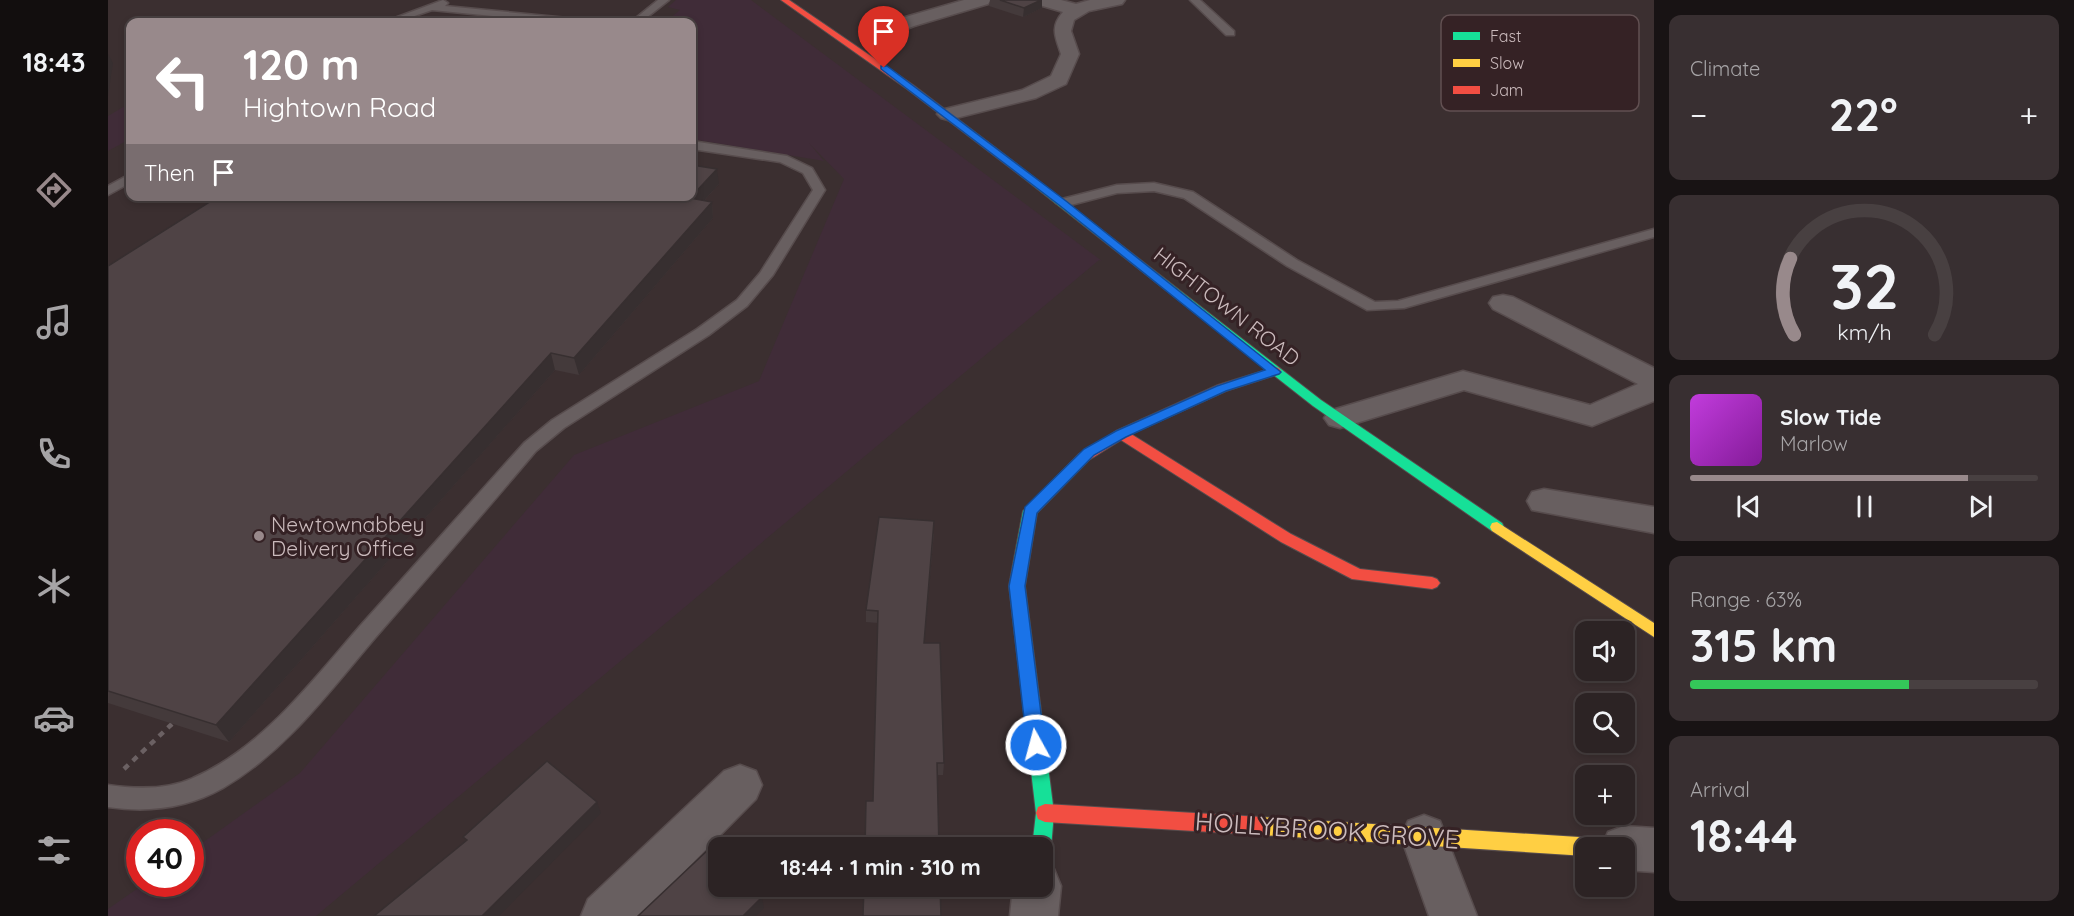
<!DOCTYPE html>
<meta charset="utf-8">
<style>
body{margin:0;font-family:Quicksand,sans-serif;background:#382f31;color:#f1f3f6;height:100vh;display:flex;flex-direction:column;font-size:22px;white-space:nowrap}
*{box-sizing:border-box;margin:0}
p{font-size:20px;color:#a6a4a6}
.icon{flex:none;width:33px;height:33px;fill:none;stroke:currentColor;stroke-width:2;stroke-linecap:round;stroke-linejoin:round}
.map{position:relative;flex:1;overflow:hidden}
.details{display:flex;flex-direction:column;gap:15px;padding:15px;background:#181314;width:420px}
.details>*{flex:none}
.banner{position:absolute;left:18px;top:18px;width:570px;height:183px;border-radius:12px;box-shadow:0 3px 9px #0003,0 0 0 2px #484041;background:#98898b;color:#fff;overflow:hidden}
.fabs{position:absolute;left:1467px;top:621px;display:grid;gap:12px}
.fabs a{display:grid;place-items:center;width:60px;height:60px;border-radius:12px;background:#2c2324;box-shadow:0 3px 9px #0003,0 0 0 2px #484041;font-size:30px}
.speed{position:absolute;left:18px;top:819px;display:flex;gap:12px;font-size:30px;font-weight:700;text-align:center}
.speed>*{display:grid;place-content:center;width:78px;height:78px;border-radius:50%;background:#2c2324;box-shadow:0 3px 9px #0003,0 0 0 2px #484041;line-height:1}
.speed .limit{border:9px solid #d22;background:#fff;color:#111}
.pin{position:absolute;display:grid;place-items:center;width:51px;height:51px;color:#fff;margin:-62px -26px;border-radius:50% 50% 50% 0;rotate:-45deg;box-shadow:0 0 6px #0007}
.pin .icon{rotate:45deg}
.me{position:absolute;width:66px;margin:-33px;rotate:353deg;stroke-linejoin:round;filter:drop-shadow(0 0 4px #0008)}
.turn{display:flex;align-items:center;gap:21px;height:126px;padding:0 18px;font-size:27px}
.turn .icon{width:78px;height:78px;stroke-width:2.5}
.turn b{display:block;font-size:42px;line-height:51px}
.then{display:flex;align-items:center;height:57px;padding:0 18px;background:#0003;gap:12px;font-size:22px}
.big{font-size:45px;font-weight:700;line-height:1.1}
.details .widget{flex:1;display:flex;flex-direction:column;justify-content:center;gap:9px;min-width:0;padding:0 21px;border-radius:12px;background:#382f31}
.details .dial{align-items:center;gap:0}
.dial svg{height:156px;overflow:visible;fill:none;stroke:#484041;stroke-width:7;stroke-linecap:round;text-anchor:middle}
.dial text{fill:#f1f3f6;stroke:none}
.song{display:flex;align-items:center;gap:18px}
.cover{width:72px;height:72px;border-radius:9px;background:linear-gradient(135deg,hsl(290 70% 55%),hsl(290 70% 35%))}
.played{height:6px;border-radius:3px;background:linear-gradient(90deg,#98898b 80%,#484041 80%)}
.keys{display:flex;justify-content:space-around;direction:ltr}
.heat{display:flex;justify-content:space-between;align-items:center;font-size:33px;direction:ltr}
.charge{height:9px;border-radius:4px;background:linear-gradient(90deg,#34c759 63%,#484041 0)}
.trip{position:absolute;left:600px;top:837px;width:345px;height:60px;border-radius:12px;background:#2c2324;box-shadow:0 3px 9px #0003,0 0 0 2px #484041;font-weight:700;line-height:60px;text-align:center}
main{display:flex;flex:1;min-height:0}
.dock{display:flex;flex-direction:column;width:108px;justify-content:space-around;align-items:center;background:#120e0e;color:#a6a4a6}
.dock .icon{width:42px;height:42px}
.dock .current{color:#98898b}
.dock b{font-size:27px;color:#f1f3f6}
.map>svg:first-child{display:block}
</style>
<main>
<nav class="dock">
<b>18:43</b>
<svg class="icon current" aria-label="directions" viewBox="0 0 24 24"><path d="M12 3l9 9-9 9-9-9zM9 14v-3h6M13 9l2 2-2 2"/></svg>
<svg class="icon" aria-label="music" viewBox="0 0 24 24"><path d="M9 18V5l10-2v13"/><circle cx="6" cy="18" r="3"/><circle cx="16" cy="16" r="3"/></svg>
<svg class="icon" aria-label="phone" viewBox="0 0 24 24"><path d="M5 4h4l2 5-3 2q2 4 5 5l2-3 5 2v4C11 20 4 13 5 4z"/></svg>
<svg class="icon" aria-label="climate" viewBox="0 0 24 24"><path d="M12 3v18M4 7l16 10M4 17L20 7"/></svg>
<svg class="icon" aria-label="car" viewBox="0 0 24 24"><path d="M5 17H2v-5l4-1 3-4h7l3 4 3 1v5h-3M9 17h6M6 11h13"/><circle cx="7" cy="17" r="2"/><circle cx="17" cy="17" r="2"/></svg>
<svg class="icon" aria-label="filters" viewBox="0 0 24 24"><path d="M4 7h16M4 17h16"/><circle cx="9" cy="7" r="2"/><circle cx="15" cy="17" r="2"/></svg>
</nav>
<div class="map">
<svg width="1546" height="916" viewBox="0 0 1546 916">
<rect width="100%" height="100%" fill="#3b2f30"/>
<path fill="#402c38" d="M568 0H643L994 261 991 260 208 916H0V909L36 884H82L83 851 192 773 466 455 651 381 736 179 701 143 716 161 584 139V22H557L572 10 560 7Z
M22 103V139L0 151V116Z"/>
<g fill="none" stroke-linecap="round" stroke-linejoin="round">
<defs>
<path id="lane" d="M335 0 340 3 337 6 470 19 475 22H446L324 10 289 22H276Z
M550 0H561L533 22H523Z
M1082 0H1092L1126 31V35H1118Z
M584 141 679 156 704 168 717 190 665 275 639 306 601 335 456 428 428 451C375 514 321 576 267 638 221 692 177 752 115 788 80 808 40 813 0 807V785C28 789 59 790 85 778 154 748 204 681 252 626 307 565 361 504 416 443L444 420 589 329 629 300 652 273 705 190 695 173 672 162 584 149Z
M22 174V183L0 195V186Z
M1046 183 1085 192 1189 260 1267 302 1290 301 1546 229V237L1296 308 1259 310 1179 266 1076 198 1046 191 1009 193 955 207 948 203 950 200 1009 185Z"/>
<path id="street" d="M856 0H883L880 4 806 26 791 32 785 31 782 27 794 18Z
M925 0H953L968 4 982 0H1017L1014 4 981 11 966 20 963 31 971 54 958 84 928 98 840 120 833 118 829 114 833 110 914 90 943 76 953 54C947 36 942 27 955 12L928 4Z
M1395 295 1405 297 1546 368V401L1484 426 1356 390 1232 428 1221 425 1216 418 1221 411 1355 371 1482 405 1530 384 1385 309 1381 303 1385 297Z
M1436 489 1546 507V533L1424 510 1419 501 1424 492Z
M632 765 648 771 654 785 648 799 532 916H473L480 899 616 771Z
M1316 815 1332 821 1369 916H1321L1293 837 1300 821Z
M1516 826 1546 828V872L1516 870V848H1493L1500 832Z
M934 865 946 869 953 886 950 916H902L905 886H934Z"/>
<path id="fast" d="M913 172H919L1213 400 1394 523 1396 527 1394 531H1384L1205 406 913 176Z
M976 452 983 457 981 460 929 513 917 586 946 813 943 848 940 854 934 857V848H924L928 813 901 586 915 511 971 454Z"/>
<path id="slow" d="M1389 522 1546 623V637L1384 531 1382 527 1384 523Z
M1153 817 1502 839 1509 842 1511 848H1478V856L1153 835 1146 832 1144 826 1146 820Z"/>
<path id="jam" d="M673 0H681L805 85 919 172V176H913L799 89Z
M1167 367 1171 368 1173 371 1171 374 1118 391 1023 434 1183 534 1252 569 1324 577 1329 579 1332 583 1329 587 1324 589 1244 579 1173 542 1013 440 981 460 976 462 969 457 1008 431 1110 385Z
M937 804 1153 817 1160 820 1162 826 1160 832 1153 835 937 822 930 819 928 813 930 807Z"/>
</defs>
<use href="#lane" stroke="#574c4d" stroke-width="3"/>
<use href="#street" stroke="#574c4d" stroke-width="3"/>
<use href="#fast" stroke="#574c4d" stroke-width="2"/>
<use href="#slow" stroke="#574c4d" stroke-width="2"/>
<use href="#jam" stroke="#574c4d" stroke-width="2"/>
<path stroke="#6b6163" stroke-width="4.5" stroke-dasharray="6 6" stroke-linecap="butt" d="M16 769 64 724"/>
<use href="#lane" fill="#685f60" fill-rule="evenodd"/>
<use href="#street" fill="#685f60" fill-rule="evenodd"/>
<use href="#fast" fill="#16e098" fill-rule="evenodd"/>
<use href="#slow" fill="#ffcf43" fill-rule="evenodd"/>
<use href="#jam" fill="#f24e42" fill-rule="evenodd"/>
</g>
<path fill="#443a3b" d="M882 0H934V8L915 17 881 6Z
M611 184 596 201 604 202 605 218 471 375 447 370 121 742 0 703V266Z
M826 533 816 643 836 763 835 775H830L765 801 770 623 758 622V610Z"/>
<path fill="#372f30" d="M933 0H934V8L915 17 916 8Z
M0 54 5 63 0 96Z
M609 169 611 184 584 214 582 198Z
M604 202 605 218 471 375 466 358Z
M443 353 447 370 121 742 108 725Z
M489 802 493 813 391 916H374Z
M654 897 656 908 648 916H635Z"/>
<path fill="#4f4345" stroke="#372f30" stroke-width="1.5" d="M892 0H933L916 8Z
M584 165 609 169 582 198 604 202 466 358 443 353 108 725 0 691V266L111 196H584Z
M771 517 826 521 816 643H832L836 763H829L831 848H757L758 801H765L770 611 758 610Z
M439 761 489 802 374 916H266L359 840 355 837Z
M603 847 610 855V886H643L654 897 635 916H530Z
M756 886H832L833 916H755Z"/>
<path fill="#1a73e8" stroke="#114b97" stroke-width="1.5" d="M773 66H779L958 201 1173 372 1171 374 1118 391 1018 437 986 455 929 513 917 586 937 745 934 750 928 753 922 750 919 745 901 586 917 507 976 449 1008 431 1109 386 1157 370 951 205 773 69Z"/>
<circle fill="#98898b" stroke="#352225" stroke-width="2" cx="151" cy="536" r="6"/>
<g text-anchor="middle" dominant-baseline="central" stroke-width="6" stroke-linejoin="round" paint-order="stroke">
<g font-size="21" fill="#cababc" stroke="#352225">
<text transform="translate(1119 306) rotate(38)">HIGHTOWN ROAD</text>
</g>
<g font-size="21" fill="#cababc" stroke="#352225" text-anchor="start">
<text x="163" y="524">Newtownabbey<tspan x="163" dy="24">Delivery Office</tspan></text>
</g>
<g font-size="26" fill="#cababc" stroke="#352225">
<text transform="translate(1219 830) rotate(4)">HOLLYBROOK GROVE</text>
</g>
</g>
<rect x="1333" y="15" width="198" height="96" rx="9" fill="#352225" stroke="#625052" stroke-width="1.5"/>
<rect x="1345" y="32" width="27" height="8" fill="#16e098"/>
<rect x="1345" y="59" width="27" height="8" fill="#ffcf43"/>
<rect x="1345" y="86" width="27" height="8" fill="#f24e42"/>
<g font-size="16" fill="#cababc">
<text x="1382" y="42">Fast</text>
<text x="1382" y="69">Slow</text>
<text x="1382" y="96">Jam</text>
</g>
</svg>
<div class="fabs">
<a><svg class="icon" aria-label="sound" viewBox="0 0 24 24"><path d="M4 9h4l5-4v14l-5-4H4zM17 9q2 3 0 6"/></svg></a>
<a><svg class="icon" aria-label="search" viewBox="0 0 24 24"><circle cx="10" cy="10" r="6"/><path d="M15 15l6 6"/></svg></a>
<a>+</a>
<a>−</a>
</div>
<div class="speed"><div class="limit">40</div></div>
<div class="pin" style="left:776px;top:68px;background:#d93025"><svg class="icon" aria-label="arrive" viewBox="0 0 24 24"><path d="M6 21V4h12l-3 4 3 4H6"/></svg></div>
<svg class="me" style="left:928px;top:745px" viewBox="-20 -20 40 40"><circle r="17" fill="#1a73e8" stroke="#fff" stroke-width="3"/><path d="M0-11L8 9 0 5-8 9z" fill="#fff"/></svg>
<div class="trip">18:44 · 1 min · 310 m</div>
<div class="banner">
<div class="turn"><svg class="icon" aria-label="left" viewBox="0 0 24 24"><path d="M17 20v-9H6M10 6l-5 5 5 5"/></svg><div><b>120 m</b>Hightown Road</div></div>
<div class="then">Then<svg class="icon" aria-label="arrive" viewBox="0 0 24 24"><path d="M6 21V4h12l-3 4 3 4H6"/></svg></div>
</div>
</div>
<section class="details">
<div class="widget"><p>Climate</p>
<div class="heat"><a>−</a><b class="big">22°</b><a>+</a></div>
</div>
<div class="widget dial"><svg viewBox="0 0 100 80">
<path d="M14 69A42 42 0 1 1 86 69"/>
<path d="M14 69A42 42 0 0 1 12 30" stroke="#98898b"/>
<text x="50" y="56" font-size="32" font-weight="700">32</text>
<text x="50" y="72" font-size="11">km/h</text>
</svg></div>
<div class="widget">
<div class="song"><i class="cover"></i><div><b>Slow Tide</b><p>Marlow</p></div></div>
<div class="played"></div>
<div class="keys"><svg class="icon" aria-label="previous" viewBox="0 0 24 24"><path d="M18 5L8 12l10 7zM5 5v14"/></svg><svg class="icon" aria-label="pause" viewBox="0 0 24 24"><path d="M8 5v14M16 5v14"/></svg><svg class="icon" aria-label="next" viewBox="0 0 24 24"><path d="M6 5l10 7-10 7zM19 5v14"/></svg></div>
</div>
<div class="widget"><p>Range · 63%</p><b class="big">315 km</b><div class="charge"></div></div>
<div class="widget"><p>Arrival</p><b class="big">18:44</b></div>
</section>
</main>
